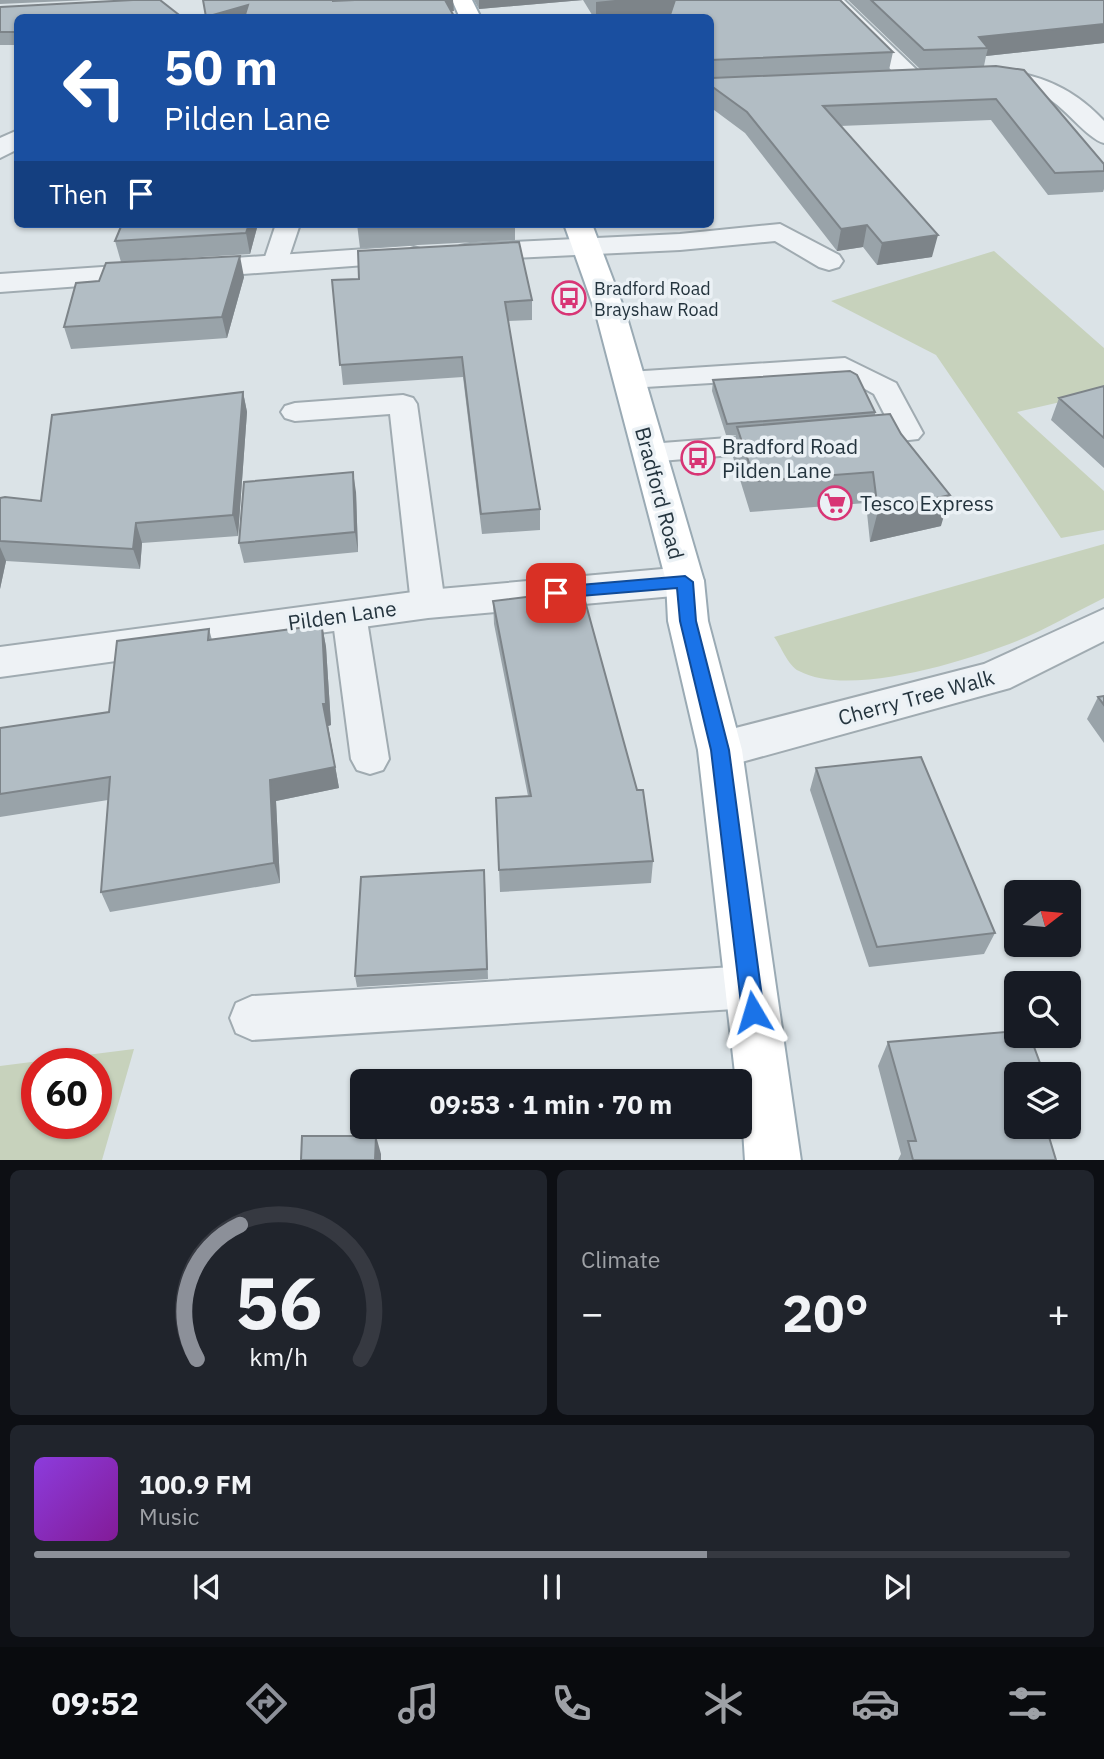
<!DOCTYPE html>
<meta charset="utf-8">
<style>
body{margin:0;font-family:"IBM Plex Sans",sans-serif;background:#20242c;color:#f1f3f6;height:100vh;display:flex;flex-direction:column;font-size:26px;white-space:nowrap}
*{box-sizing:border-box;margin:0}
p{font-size:23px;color:#9ea1a6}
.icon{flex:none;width:38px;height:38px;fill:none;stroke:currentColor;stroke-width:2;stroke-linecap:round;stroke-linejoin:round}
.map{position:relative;height:1160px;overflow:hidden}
.panel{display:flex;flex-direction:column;gap:10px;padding:10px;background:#0d0f14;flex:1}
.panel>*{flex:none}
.banner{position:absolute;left:14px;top:14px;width:700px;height:214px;border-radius:10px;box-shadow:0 2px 5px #0004;background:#1a4fa0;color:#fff;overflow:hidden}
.needle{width:46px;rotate:74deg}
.buttons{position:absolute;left:1004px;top:880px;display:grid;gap:14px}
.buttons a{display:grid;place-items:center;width:77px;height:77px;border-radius:10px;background:#171b24;box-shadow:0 2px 5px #0004;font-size:35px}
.speed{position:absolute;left:21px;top:1048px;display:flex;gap:14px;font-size:35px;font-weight:700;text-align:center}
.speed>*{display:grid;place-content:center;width:91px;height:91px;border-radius:50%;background:#171b24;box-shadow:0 2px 5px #0004;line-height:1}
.speed .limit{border:10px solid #d22;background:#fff;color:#111}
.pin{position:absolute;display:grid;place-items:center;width:60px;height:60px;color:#fff;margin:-30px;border-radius:14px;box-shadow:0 4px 10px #0006}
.me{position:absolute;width:77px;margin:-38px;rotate:353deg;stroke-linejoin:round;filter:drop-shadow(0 0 5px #0008)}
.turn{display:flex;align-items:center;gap:24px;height:147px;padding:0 35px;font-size:32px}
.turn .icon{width:91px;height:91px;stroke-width:2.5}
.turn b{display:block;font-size:49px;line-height:60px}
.then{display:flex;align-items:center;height:66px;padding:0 35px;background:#0003;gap:14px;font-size:26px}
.big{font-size:52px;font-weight:700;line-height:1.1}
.panel .card{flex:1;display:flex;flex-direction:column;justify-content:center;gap:10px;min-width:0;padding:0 24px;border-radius:10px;background:#20242c}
.panel .dial{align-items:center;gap:0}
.dial svg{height:182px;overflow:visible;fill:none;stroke:#363941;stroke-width:7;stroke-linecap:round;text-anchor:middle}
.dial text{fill:#f1f3f6;stroke:none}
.song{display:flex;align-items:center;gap:21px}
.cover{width:84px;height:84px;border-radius:10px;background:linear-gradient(135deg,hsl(270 70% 55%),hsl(290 70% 35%))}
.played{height:7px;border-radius:4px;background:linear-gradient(90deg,#8c9099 65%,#363941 65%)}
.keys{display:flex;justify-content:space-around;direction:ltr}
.heat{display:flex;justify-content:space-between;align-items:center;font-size:38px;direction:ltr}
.panel .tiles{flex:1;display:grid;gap:10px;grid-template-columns:1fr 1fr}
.card:last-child{grid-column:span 2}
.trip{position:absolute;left:350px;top:1069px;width:402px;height:70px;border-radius:10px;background:#171b24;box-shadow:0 2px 5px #0004;font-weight:700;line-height:70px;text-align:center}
.menu{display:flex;height:112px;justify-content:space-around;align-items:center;background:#090b0e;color:#9ea1a6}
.menu .icon{width:49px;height:49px}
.menu .current{color:#8c9099}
.menu b{font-size:32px;color:#f1f3f6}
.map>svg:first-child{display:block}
</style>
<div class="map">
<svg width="1104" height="1161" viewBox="0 0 1104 1161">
<rect width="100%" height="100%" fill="#dbe3e7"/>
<path fill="#c7d2bc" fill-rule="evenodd" d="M994 251 1104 348V392L1017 412 1104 491V530L1061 538 936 355 831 301Z
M1104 544V598C1075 612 1047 629 1017 641 966 661 849 698 799 671 788 666 781 646 774 637Z
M134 1049 102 1160H0V1066ZM37 1064H96V1124H37Z"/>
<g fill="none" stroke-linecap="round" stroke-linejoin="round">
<defs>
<path id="service" d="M276 224H300L287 263 284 268H266L263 263Z
M845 358 896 383 923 433 918 439 855 446 845 444 840 437 845 430 890 425 874 394 840 375 629 388 619 386 615 380 619 374 629 372Z
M403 395 413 398 417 404 445 604 440 613 428 616 416 613 411 604 390 414 295 421 285 418 281 412 285 406 295 403Z
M780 434 790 436 795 443 790 450 649 462 638 460 634 453 638 446 649 444Z
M349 602 361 605 366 614 389 759 383 770 370 774 357 770 351 759 332 614 337 605Z
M750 966 766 972 772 987 766 1002 750 1008 252 1040 236 1033 230 1018 236 1003 252 996Z"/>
<path id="minor" d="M822 0H844L921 74 924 79 921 84H905Z
M980 69C1030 70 1070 84 1104 121V143C1087 139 1063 104 1041 94 1018 82 995 87 972 81L969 76 972 71Z
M18 130V149L0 158V138Z
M780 224 839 255 843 261 839 267 829 270 819 267 775 241 680 250 470 260 460 258 456 252 460 246 470 244 680 234Z
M410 246 420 249 424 255 420 261 0 292V274Z
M685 567 699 571 704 581 699 591 685 595 428 618 0 677V647L428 590Z
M1104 609V641L1010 688 720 768 705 762 698 750 705 738 720 732 984 664Z"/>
<path id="primary" d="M452 0H472L481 18H460Z
M564 224H592L626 314 704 581 708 621 742 750 801 1161H745L740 1082H736L698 750 668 621 666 581 596 314Z"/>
</defs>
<use href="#service" stroke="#a0abb1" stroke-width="4"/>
<use href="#minor" stroke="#a0abb1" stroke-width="4"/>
<use href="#primary" stroke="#9aaab4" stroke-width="4"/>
<use href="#service" fill="#eef2f5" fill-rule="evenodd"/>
<use href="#minor" fill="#eef2f5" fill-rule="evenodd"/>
<use href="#primary" fill="#fff" fill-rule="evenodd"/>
</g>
<path fill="#99a3a9" d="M0 0H89L0 4Z
M474 0H840L893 52 889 70 920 69 848 0H1104V43L986 56 984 66 1104 164V189L1103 192 1048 195 991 120 840 126 932 257 877 265 863 247 837 251 745 133 710 107V18L670 14 630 18H594L583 0 479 9Z
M0 7 18 18V45H0Z
M122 224H258L250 254 121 262 115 241Z
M357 224H515V240L360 248Z
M244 277 227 338 71 349 64 327Z
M332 280 532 300V320L508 321 540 509V530L482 534 463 377 343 385Z
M713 380 875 412V415L941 526 870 542 866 503 750 512 733 457 736 435H726L712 391Z
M1104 386V468L1051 420 1059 398Z
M243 392 247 412 238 536 142 543 140 569 6 561 0 589V498L41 501Z
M356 492 358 552 244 563 239 543Z
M493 601 653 861 651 883 500 892 496 798 528 796 494 624Z
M322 625 326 647 331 725 328 726 339 788 276 801 280 883 110 912 101 892 108 800 0 817V728L109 712 209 629 212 640Z
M1104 696V743L1087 719 1098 697Z
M816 768 995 933 984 954 869 967 810 790Z
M485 881 488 979 357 987 355 976Z
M888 1042 1017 1074 1056 1160H898L901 1154 878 1066Z"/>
<path fill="#7d8489" d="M442 0H453L454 11 443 12Z
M479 0H583L479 9Z
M615 0H677L676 14 630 18H596V2Z
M248 5 250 18H206V17Z
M1104 24V43L986 56 988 48 979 37Z
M249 224H258L250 254 246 233Z
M867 225 863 247 837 251 841 229Z
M938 235 932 257 877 265 882 243Z
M240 256 244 277 227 338 222 317Z
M243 392 247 412 238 536 233 515Z
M353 472 356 492 358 552 355 532Z
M950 495 941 526 870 542 878 511Z
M136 523 142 543 140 569 133 549Z
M0 547 6 561 0 589Z
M322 625 326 647 331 725 328 726 339 788 276 801 280 883 274 863 270 780 323 704Z
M376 1136 381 1154V1160H375Z"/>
<path fill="#b2bdc4" stroke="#7d8489" stroke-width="2" d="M133 0H160L183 18H18V32H0V7Z
M203 0H333V1L355 0H445L455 18H244L248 5 206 17Z
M675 0H840L893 52 710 60V18H669Z
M871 0H1104V24L979 37 988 48 924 50Z
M710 66 712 78 996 66 1024 70 1104 164V171L1055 173 996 99 823 106 938 235 882 243 867 225 841 229 747 112 710 85Z
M122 224H249L246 233 115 241Z
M357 224H400L357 226Z
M519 242 532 300 505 302 540 509 481 514 462 357 340 365 332 280 359 279 358 251Z
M240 256 222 317 64 327 76 283 99 281 106 263Z
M850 371 857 375 875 412 727 424 713 380Z
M1104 386V438L1059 398Z
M243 392 233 515 136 523 133 549 0 541V498L5 497 41 501 52 415Z
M890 414 901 434 950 495 878 511 873 472 755 481 737 427Z
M353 472 355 532 239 543 244 482Z
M582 590 637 790H643L653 861 499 870 496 798 531 796 493 601Z
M322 625 326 704H323L335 767 270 780 274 863 101 892 110 777 0 794V728L109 712 117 641 209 629 208 640Z
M1104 696V705L1098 697Z
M921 757 995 933 877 947 816 768Z
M484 870 487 969 355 976 361 877Z
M1017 1031V1036H1030L1044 1074H1017V1127H1046L1056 1160H913L908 1141H916L888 1042Z
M302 1136H376L375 1160H301Z"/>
<path fill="#1a73e8" stroke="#114b97" stroke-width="2" d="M685 576 693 582 696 621 729 750 764 1012 761 1019 753 1022 746 1019 742 1012 711 750 680 621 677 588 556 598 548 593 556 587Z"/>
<defs>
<symbol id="bus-ring" viewBox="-11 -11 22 22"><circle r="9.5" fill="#ebf1f5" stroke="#d83575" stroke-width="1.5"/><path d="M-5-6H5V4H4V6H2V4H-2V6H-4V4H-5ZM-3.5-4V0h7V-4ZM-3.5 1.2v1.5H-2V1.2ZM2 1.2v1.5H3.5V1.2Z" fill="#d83575"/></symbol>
<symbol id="supermarket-ring" viewBox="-11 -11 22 22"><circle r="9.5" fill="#ebf1f5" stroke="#d83575" stroke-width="1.5"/><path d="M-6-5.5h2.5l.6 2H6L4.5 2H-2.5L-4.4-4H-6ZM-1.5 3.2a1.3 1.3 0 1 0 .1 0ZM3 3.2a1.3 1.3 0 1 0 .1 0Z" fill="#d83575"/></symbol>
</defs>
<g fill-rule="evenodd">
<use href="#bus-ring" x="550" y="279" width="38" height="38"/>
<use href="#bus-ring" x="679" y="439" width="38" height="38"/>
<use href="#supermarket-ring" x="816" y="484" width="38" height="38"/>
</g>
<g text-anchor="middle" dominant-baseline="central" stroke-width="7" stroke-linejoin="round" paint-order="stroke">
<g font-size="18" fill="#24343e" stroke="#ebf1f5" text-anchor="start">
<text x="594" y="288">Bradford Road<tspan x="594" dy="21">Brayshaw Road</tspan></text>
</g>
<g font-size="21" fill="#24343e" stroke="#ebf1f5" text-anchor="start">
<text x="722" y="446">Bradford Road<tspan x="722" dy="24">Pilden Lane</tspan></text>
<text x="860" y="503">Tesco Express</text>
</g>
<g font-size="21" fill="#24343e" stroke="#ebf1f5">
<text transform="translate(660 493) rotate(75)">Bradford Road</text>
<text transform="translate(342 615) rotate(-8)">Pilden Lane</text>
<text transform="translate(916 697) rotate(-15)">Cherry Tree Walk</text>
</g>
</g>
</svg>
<div class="buttons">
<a><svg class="needle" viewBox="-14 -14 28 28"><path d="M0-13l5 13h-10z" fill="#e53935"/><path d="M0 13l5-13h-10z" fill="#9ea1a6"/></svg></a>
<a><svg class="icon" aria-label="search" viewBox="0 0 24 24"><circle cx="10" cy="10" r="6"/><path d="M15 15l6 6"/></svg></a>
<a><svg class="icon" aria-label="layers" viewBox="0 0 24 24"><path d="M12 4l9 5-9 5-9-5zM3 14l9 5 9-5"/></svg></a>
</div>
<div class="speed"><div class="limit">60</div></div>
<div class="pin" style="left:556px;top:593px;background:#d93025"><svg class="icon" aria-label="arrive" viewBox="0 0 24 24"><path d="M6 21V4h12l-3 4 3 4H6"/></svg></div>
<svg class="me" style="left:753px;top:1012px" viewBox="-20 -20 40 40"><path d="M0-17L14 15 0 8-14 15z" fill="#1a73e8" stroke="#fff" stroke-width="4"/></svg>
<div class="trip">09:53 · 1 min · 70 m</div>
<div class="banner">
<div class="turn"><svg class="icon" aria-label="left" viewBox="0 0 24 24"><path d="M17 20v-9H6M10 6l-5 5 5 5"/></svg><div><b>50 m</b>Pilden Lane</div></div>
<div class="then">Then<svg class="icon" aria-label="arrive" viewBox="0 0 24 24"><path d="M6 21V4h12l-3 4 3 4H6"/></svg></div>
</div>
</div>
<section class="panel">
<div class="tiles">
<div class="card dial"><svg viewBox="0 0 100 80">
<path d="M14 69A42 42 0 1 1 86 69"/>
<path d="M14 69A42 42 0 0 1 33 10" stroke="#8c9099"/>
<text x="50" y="56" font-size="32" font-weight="700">56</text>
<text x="50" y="72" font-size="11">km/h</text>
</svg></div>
<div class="card"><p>Climate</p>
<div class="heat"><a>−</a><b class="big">20°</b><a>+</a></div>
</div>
<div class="card">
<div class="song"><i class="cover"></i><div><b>100.9 FM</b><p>Music</p></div></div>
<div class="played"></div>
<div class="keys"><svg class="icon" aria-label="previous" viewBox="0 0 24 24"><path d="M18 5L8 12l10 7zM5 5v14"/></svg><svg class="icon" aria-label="pause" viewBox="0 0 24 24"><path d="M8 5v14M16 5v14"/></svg><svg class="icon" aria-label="next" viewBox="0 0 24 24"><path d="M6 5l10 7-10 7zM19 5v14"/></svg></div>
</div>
</div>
</section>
<nav class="menu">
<b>09:52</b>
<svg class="icon current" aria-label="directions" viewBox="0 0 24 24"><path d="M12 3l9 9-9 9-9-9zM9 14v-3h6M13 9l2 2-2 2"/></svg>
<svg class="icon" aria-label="music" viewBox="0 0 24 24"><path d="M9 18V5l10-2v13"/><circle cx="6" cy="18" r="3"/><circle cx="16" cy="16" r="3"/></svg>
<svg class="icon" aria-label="phone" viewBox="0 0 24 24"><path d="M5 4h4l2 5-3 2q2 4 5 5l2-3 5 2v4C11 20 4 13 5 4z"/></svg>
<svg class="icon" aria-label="climate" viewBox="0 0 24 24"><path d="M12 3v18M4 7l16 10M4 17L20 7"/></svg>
<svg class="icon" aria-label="car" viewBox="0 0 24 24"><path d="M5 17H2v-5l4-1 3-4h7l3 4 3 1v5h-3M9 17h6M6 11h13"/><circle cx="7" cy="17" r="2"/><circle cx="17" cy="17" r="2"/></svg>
<svg class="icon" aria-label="filters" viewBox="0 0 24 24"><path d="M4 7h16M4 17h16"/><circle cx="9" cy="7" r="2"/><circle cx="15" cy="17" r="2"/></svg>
</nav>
